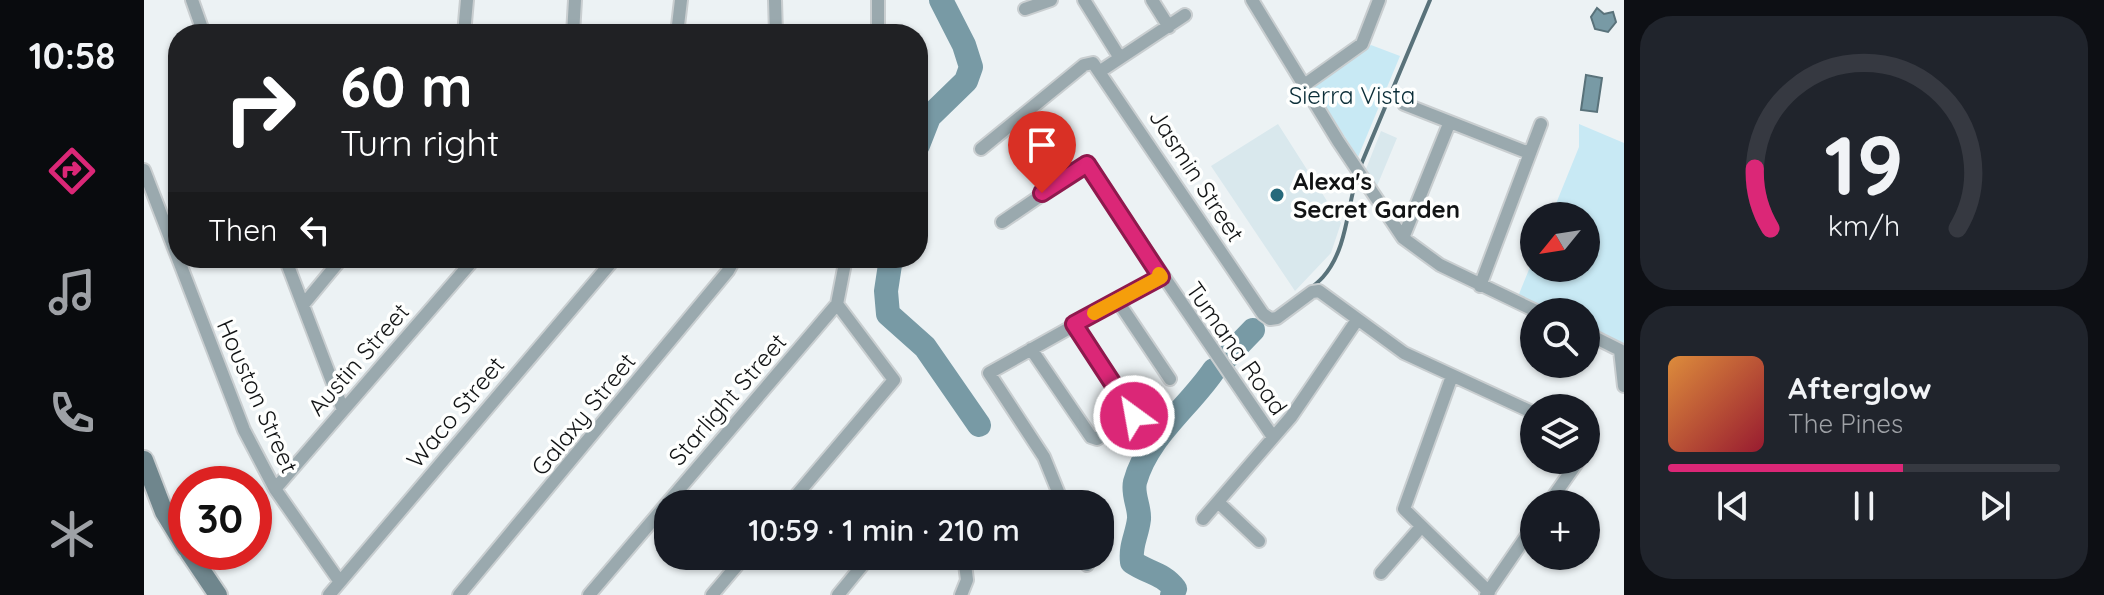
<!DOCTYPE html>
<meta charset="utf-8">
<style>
body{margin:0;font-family:Quicksand,sans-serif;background:#20242c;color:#f1f3f6;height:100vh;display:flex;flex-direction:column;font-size:30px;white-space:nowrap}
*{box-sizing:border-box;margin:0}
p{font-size:26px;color:#9ea1a6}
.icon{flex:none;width:44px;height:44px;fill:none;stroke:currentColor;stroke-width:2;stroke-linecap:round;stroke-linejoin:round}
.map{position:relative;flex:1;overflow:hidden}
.sheet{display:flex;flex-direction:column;gap:16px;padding:16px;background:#0d0f14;width:480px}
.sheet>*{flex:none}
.top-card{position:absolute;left:24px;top:24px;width:760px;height:244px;border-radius:32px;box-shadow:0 2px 6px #0004;background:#202124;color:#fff;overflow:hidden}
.needle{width:52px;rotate:240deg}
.controls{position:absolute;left:1376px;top:202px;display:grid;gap:16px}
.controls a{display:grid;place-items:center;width:80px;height:80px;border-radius:50%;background:#171b24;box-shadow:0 2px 6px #0004;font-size:40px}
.speed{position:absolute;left:24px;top:466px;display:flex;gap:16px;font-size:40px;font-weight:700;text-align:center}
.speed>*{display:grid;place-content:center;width:104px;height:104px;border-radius:50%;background:#171b24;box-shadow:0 2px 6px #0004;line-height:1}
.speed .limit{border:12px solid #d22;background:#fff;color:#111}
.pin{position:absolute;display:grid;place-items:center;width:68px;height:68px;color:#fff;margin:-82px -34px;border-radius:50% 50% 50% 0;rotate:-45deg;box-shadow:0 0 8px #0007}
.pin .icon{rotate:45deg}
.me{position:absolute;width:88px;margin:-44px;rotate:328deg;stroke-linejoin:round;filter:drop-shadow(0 0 6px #0008)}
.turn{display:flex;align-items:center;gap:28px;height:168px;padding:0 40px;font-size:36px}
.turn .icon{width:104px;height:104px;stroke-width:2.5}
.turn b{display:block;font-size:56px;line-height:68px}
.then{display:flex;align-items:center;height:76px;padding:0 40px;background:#0003;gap:16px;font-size:30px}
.sheet .tile{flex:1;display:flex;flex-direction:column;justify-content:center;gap:12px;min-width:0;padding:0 28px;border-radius:32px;background:#20242c}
.sheet .dial{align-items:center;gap:0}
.dial svg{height:208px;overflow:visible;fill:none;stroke:#363941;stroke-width:7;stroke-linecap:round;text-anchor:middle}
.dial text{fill:#f1f3f6;stroke:none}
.song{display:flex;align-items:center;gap:24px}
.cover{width:96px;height:96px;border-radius:12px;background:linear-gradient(135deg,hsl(30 70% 55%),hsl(350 70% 35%))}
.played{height:8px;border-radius:4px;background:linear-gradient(90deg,#db2777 60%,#363941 60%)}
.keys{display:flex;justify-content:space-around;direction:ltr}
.trip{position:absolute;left:510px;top:490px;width:460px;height:80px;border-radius:32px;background:#171b24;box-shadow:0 2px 6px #0004;font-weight:600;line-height:80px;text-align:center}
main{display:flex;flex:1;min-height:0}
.tab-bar{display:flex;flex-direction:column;width:144px;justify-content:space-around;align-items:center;background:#090b0e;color:#9ea1a6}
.tab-bar .icon{width:56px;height:56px}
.tab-bar .current{color:#db2777}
.tab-bar b{font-size:36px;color:#f1f3f6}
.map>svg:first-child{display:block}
</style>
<main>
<nav class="tab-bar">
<b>10:58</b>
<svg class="icon current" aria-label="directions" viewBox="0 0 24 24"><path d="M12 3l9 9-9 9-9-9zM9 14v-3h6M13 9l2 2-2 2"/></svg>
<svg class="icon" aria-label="music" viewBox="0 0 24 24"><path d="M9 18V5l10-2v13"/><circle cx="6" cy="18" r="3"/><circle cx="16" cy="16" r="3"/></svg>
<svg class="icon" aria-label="phone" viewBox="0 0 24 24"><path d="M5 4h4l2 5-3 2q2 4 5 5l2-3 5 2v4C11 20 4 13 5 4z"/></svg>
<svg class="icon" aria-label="climate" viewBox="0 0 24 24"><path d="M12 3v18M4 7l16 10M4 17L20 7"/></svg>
</nav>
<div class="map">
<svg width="1480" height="595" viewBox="0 0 1480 595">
<rect width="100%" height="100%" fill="#ecf2f4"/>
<path fill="#d9e8ed" d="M1134 124 1197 223 1187 253 1151 291 1067 166Z
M1237 131 1253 138 1233 186 1222 169Z"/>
<path fill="#c8e9f4" d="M1227 45 1256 56 1214 157 1168 86Z
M1435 124 1480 143V347L1442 330V312H1402L1373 299 1390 257V268H1442V216H1407L1435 147Z"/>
<path fill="#789aa5" stroke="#59727a" stroke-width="2" d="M1453 8 1460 14 1469 12 1472 22 1464 32 1451 29 1447 17Z
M1442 75 1458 78 1453 112 1437 110Z"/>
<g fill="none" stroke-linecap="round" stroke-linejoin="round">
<path stroke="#59727a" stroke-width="4" d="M1216 167 1286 0
M1109 330C1130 309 1160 298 1179 277 1203 250 1203 208 1213 176"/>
<path stroke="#789aa5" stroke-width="24" d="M774 145 785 117 822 81 827 67 820 45 797 0
M747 258 742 291 744 314 781 347 835 425
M1081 359 1109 330
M1028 595 1031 589C1019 573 1004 573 988 562 986 545 993 536 995 519 996 507 988 495 991 482 1003 437 1045 407 1070 370"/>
<defs>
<path id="street" d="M48 0 60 34
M631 0 632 34
M940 0 976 58
M1008 0 1025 27
M1108 0 1194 141 1259 238 1296 265 1394 312
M881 9 907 0
M320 34 323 0
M429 34 431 0
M533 34 537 0
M734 34V0
M958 70 1041 15
M1159 86 1218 44 1235 0
M1260 104 1385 153
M837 149 940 65 949 63 1119 314 1126 319 1133 318 1168 292 1175 291 1260 353 1390 413
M0 170 100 430 131 489 196 582
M858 222 943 164 1129 437
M1259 238 1305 124
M141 258 199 410
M1336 286 1397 124
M973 300 1026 379
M159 305 198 258
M1442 333 1476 350 1480 386
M887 349 947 437 953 439 989 414 930 324
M1308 376 1260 509 1345 592
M1442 439V449
M131 489 331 258
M1074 502 1115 541
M645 504 750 380 693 304
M772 504H786
M919 504 900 457 845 373 1017 277
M1404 504 1435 460
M1059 519 1147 417 1213 320
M940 556 943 565
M1237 573 1276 528
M185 595 471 258
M315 595 584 271 591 258
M445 595 693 304 702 258
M568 595 601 556
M694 595 726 556
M817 595 823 580 820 556
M1342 595 1390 525"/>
<path id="secondary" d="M0 460 20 512 42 548
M45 552 74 595"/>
</defs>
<use href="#street" stroke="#c9ced0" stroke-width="16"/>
<use href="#secondary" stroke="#c9ced0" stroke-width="22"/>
<use href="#street" stroke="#9aa9ae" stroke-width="12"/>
<use href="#secondary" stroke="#6f868d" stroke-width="18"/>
</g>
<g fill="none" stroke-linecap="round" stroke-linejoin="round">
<defs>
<path id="route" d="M898 193 943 164 1017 277 930 324 990 416"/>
</defs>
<use href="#route" stroke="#8e194d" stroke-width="20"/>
<use href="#route" stroke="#db2777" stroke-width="14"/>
<path stroke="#f59e0b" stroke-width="14" d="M950 313 1017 277 1015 274"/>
</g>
<circle fill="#26697b" stroke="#fefffe" stroke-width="3" cx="1133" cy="195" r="8"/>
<g text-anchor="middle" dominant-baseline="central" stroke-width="7" stroke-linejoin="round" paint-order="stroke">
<g font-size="24" fill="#0b2e38" stroke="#fefffe">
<text x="1208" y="95">Sierra Vista</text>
</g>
<g font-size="24" fill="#121415" stroke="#fefffe">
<text transform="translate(1053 175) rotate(57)">Jasmin Street</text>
<text transform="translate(1093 348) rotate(55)">Tumana Road</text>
<text transform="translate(214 359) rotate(-49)">Austin Street</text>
<text transform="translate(114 396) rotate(66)">Houston Street</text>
<text transform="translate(583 399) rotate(-49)">Starlight Street</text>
<text transform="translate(311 412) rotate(-50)">Waco Street</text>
<text transform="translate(439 414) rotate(-51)">Galaxy Street</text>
</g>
<g font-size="24" font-weight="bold" fill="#121415" stroke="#fefffe" text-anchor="start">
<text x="1149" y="181">Alexa's<tspan x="1149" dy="28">Secret Garden</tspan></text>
</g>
</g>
</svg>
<div class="controls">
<a><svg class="needle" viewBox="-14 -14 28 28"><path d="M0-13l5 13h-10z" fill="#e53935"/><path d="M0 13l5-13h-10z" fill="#9ea1a6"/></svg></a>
<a><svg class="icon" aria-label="search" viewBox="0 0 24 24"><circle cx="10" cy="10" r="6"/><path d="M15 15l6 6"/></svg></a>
<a><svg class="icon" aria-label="layers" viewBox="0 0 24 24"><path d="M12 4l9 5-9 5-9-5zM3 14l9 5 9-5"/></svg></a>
<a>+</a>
</div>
<div class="speed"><div class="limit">30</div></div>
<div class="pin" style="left:898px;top:193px;background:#d93025"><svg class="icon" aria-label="arrive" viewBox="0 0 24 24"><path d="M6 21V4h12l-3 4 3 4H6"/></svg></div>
<svg class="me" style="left:990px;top:416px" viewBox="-20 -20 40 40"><circle r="17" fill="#db2777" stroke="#fff" stroke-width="3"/><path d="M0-11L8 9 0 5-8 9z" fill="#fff"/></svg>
<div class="trip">10:59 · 1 min · 210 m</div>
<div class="top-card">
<div class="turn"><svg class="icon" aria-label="right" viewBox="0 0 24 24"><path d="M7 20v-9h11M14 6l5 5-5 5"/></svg><div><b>60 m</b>Turn right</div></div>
<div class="then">Then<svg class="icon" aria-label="left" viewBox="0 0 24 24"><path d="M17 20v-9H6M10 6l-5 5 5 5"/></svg></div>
</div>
</div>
<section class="sheet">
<div class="tile dial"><svg viewBox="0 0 100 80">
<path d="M14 69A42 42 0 1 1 86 69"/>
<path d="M14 69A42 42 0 0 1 8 46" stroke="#db2777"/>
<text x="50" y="56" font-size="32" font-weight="700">19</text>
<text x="50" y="72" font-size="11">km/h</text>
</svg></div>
<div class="tile">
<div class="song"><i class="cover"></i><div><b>Afterglow</b><p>The Pines</p></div></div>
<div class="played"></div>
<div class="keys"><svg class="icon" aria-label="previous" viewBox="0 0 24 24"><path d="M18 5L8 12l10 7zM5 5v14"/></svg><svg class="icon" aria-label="pause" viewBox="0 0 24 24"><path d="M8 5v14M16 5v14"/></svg><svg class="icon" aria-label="next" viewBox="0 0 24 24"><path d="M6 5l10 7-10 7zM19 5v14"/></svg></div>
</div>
</section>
</main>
